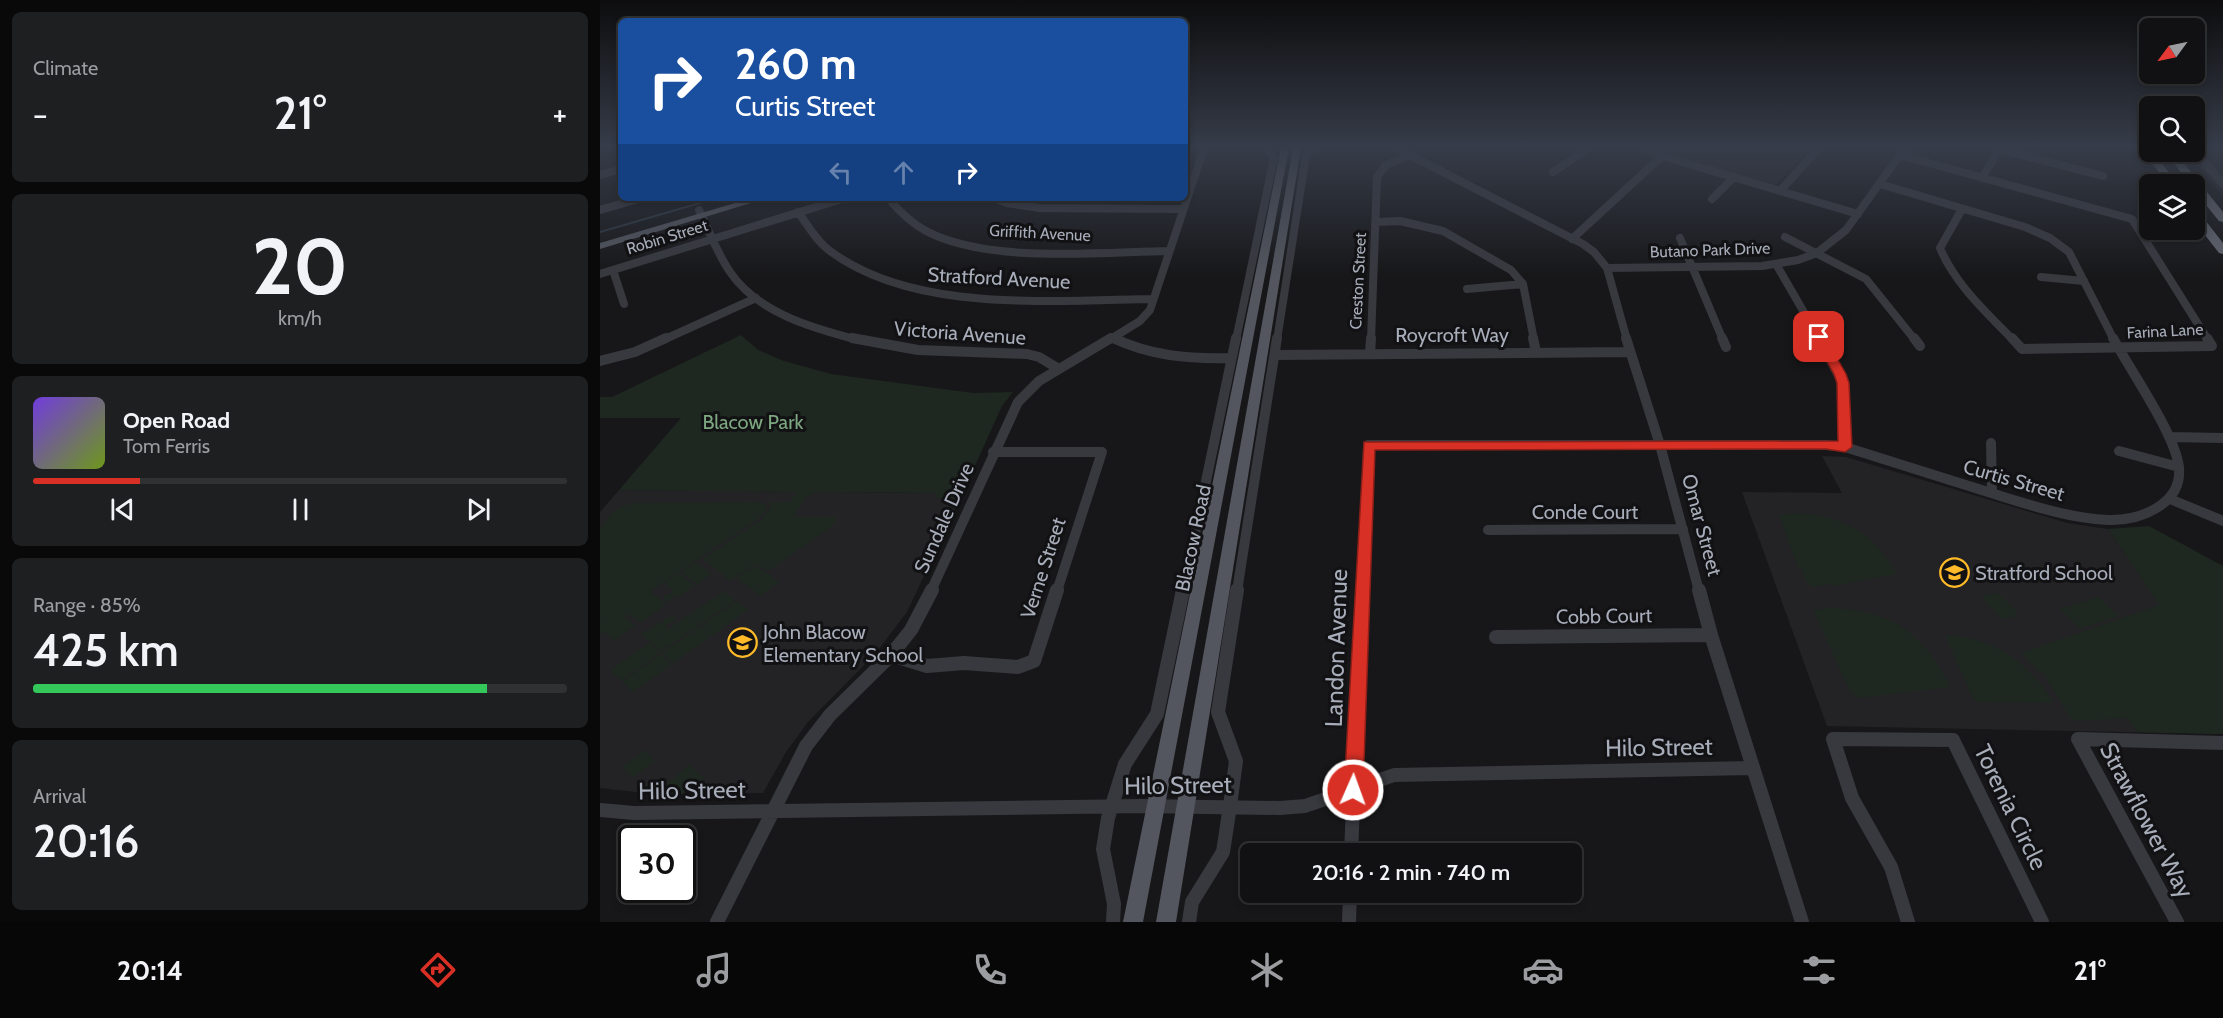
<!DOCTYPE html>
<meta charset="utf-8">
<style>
body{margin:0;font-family:Cabin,sans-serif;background:#1e1f21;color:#f1f3f6;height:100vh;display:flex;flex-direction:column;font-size:22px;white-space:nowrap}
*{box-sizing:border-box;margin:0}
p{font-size:20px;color:#9c9da0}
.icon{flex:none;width:33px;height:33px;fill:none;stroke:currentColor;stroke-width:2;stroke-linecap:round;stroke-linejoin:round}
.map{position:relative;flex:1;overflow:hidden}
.side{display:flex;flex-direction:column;gap:12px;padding:12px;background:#09090a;width:600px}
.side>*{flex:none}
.guide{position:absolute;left:18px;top:18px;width:570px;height:183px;border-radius:9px;box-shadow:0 3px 9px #0003,0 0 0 2px #303133;background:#1a4fa0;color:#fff;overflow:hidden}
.needle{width:39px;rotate:237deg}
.buttons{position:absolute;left:1539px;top:18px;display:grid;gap:12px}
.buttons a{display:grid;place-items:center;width:66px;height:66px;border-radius:9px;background:#111113;box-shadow:0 3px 9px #0003,0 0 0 2px #303133;font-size:30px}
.speed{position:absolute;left:18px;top:825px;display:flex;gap:12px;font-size:30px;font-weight:700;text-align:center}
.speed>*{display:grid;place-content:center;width:78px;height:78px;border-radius:50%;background:#111113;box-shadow:0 3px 9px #0003,0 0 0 2px #303133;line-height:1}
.speed .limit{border:3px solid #111;border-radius:9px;background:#fff;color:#111}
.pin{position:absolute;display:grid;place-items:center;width:51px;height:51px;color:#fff;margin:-26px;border-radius:12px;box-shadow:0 3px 9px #0006}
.me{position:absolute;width:66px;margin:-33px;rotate:2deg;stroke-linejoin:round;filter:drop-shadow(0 0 4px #0008)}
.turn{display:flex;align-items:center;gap:21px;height:126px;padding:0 18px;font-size:27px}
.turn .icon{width:78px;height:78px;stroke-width:2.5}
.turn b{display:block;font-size:42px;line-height:51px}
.lanes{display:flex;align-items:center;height:57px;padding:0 18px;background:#0003;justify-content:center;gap:30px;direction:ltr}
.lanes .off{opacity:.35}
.big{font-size:45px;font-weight:600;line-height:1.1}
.side .widget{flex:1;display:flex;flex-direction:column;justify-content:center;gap:9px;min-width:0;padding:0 21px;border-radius:9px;background:#1e1f21}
.side .dial{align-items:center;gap:0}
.dial b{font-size:78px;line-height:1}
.song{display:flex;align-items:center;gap:18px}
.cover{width:72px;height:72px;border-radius:9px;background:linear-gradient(135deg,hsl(260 70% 55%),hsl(80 70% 35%))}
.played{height:6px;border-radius:3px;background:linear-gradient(90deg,#d93025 20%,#303133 20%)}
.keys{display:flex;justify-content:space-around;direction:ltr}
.heat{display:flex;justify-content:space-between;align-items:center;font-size:33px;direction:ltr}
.charge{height:9px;border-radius:4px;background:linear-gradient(90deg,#34c759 85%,#303133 0)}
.trip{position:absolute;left:640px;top:843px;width:342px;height:60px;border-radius:9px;background:#111113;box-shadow:0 3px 9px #0003,0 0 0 2px #303133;font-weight:600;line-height:60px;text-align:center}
.tabs{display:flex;height:96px;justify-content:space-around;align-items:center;background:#070708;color:#9c9da0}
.tabs .icon{width:42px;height:42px}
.tabs .active{color:#d93025}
.tabs b{font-size:27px;color:#f1f3f6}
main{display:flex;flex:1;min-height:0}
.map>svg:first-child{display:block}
</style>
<main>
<section class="side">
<div class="widget"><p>Climate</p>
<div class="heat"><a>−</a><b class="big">21°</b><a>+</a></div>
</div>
<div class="widget dial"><b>20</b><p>km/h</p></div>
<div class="widget">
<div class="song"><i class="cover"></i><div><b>Open Road</b><p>Tom Ferris</p></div></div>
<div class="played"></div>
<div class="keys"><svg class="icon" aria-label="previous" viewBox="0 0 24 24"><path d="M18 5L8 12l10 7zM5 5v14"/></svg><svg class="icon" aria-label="pause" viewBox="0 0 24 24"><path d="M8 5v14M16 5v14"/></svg><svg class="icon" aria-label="next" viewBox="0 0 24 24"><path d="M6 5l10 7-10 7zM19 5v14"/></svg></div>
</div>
<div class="widget"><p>Range · 85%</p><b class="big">425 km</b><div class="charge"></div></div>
<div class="widget"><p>Arrival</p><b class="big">20:16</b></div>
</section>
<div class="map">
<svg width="1623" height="922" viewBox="0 0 1623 922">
<rect width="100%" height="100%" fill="#171719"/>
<path fill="#232326" d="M1050 148H1211L1174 186Z
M1595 148H1623V196L1588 152H1594Z
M1222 456 1246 457 1467 523 1508 529 1559 604 1623 734 1227 726 1142 492 1242 493Z
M19 490 336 493 335 498 360 499 307 612 275 654 208 722 186 752 163 793 53 794 0 788V512Z"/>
<path fill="#1e2820" d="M141 335 158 350 184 361 231 374 373 393 413 392 402 406 360 499 335 498 336 493 216 492 206 497 194 517H238L232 527 168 571 156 563 130 581 103 559 162 519 171 507 169 502H190L196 492 19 490 81 418H0V397H12Z
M161 502 166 506 167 509 158 519 50 591 66 605 40 623 30 614 25 617 35 626 14 640 4 631 0 634V625L17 613 0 624V528L14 511 31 503Z
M1197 513C1242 515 1275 534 1297 574L1233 586 1230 584 1213 587 1207 583 1201 568H1198L1179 515Z
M1549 526 1623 566V734L1538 732 1527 718 1476 721 1470 718 1443 672 1440 673 1421 653 1559 605 1508 529Z
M96 562 111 574 97 584 81 572Z
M155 565 179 582 161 596 137 578Z
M79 573 95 586 79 596 76 594 70 601H64V596L74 592 64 583Z
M124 591 135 600 99 625 88 616Z
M1394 593 1401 595 1416 611V616L1406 619 1400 617 1384 600V596Z
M1499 597 1519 616 1480 629 1460 609Z
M136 601 148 610 112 636 100 626Z
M1230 608C1290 610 1324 632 1350 687L1259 698 1250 692 1213 610Z
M74 615 76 617 75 621 65 625 68 629 49 642 41 634 60 622 63 623 66 618Z
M87 616 99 626 61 652 50 642Z
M100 627 111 636 74 663 62 653Z
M1345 635C1394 638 1428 661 1454 703L1378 702 1372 697Z
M49 643 60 653 21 681 10 670Z
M61 654 72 664 33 692 22 682Z
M45 750 55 761 33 778 22 767Z
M90 765 104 779 85 794H53Z"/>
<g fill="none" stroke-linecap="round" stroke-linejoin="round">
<path stroke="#2c363f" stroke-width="2" d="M0 232 117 198"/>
<path stroke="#38393f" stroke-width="8" d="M796 148 983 244 994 252 1007 268 1027 340
M1043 148 1062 156 1258 214
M1399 149 1503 176
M1594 150 1623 184
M1300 155 1532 219 1608 340
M953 172 989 148
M0 175 21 169
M1382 178 1400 148
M1280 184 1425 227 1450 238 1469 252 1514 340
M1180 191 1219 148
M288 198C299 211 311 223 326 231 389 264 499 252 569 251
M393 198 407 203 440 208 583 209
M1112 199 1134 177
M1362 209 1340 248C1355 284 1386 312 1413 340
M0 210 42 198
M99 210C109 230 117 253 130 272 158 313 212 328 258 340
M198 212C208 225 216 241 230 251 315 314 452 300 553 299
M776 222 800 221 843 231 911 270 923 284 934 340
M1185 237 1266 279 1315 340
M1080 238 1123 340
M972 239 1062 156
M1176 264 1220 340
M1007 268 1162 266 1198 260 1217 253 1246 230 1305 148
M13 270 24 304
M0 274 245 198
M1441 277 1484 281
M867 289 923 284
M513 338 517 340
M63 340 156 298
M509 340 540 321 550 310 604 148
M636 340 674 158 667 148
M677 340 706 155 713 148
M771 340 777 177 786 165 809 155"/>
<path stroke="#38393f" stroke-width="10" d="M252 338 318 350 427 354 439 357 459 369
M513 338C551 356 588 359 630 358
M933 338 936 352
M1026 338 1060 445 1099 591
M1122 338 1126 347
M1219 338 1243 383 1245 447
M1314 338 1320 346
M1412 338 1422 349 1612 346 1607 338
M770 354 771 338
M675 355 1030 352
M0 361 35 352 66 338
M1569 437 1623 438
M1391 443 1392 493
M1519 451 1579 467
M393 452H502L457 591
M1570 499 1623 521
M888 530 1083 529
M331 591 418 402 439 381 511 338
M583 591 636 338
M637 591 677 338
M762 591 768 445H1226L1245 447C1293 462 1341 477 1388 492 1427 504 1467 518 1508 520 1539 521 1582 505 1579 468 1576 435 1530 370 1513 338"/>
<path stroke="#38393f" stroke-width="14" d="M1099 590 1111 635 1202 922
M896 637 1111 635
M291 655 327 666 364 663 418 667 434 661 457 590
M0 810 34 813 541 806 680 808 705 806 794 775 1152 768
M751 854 762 590
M117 922 206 746 230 715 291 655 311 630 332 590
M513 922 514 904 503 849 508 818 525 764 557 714 583 590
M589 922 592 902 623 852 630 806 636 761 618 712 637 590
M749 922 750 892
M1308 922 1291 867 1252 798 1233 739 1353 740 1442 922
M1577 922 1478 739 1623 743"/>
<path fill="#53565e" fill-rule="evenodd" d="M681 148H689L543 922H523Z
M693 148H701L576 922H556Z
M152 198H167L0 249V243Z"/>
<path fill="#636670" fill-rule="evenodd" d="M1540 148H1550V152H1553L1578 184H1568Z
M1565 152H1575L1623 212V222L1619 221 1594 190V184H1590Z
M1594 210 1598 211 1623 243V254L1619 253 1594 221Z"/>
</g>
<linearGradient id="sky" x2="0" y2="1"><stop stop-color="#0d0d0e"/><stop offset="0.53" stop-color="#363c49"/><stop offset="1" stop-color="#363c49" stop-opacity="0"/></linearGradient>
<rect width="1623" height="277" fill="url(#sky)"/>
<path fill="#d93025" stroke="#8d1f18" stroke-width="1.5" d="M1219 334 1225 337 1246 374 1249 383 1252 447 1245 452 1226 449 775 450 763 790 760 796 753 799 747 796 744 790 764 442 1238 441 1237 383 1234 374 1213 337Z"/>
<defs>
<symbol id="school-ring" viewBox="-11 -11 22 22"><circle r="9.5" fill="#121214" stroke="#ffba29" stroke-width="1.5"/><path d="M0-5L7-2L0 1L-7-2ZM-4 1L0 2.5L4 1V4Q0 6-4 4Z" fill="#ffba29"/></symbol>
</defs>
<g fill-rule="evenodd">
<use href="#school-ring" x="1338" y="556" width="33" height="33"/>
<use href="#school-ring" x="126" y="626" width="33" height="33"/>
</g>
<g text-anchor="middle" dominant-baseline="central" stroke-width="6" stroke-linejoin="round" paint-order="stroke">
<g font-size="16" fill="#a8adba" stroke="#121214">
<text transform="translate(440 233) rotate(3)">Griffith Avenue</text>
<text transform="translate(67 237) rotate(-17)">Robin Street</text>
<text transform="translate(1110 250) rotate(-2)">Butano Park Drive</text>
<text transform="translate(758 281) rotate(-87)">Creston Street</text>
<text transform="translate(1565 331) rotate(-3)">Farina Lane</text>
</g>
<g font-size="20" fill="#a8adba" stroke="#121214">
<text transform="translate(399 278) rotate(3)">Stratford Avenue</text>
<text transform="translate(360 333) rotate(4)">Victoria Avenue</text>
<text x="852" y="335">Roycroft Way</text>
<text transform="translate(1414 480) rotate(16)">Curtis Street</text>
<text x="985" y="512">Conde Court</text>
<text transform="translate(344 518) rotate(-66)">Sundale Drive</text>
<text transform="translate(1102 525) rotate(75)">Omar Street</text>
<text transform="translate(593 538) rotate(-78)">Blacow Road</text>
<text transform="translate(443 568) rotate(-72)">Verne Street</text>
<text transform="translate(1004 616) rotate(-1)">Cobb Court</text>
</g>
<g font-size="20" fill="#7da781" stroke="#121214">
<text x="153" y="422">Blacow Park</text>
</g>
<g font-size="20" fill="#a8adba" stroke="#121214" text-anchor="start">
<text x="1375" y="573">Stratford School</text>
<text x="163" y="632">John Blacow<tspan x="163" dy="23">Elementary School</tspan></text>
</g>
<g font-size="24" fill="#a8adba" stroke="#121214">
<text transform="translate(736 648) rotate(-88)">Landon Avenue</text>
<text transform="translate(1059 747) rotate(-1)">Hilo Street</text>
<text transform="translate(578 785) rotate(-1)">Hilo Street</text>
<text transform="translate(92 790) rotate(-1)">Hilo Street</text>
<text transform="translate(1411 807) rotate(64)">Torenia Circle</text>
<text transform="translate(1547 820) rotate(62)">Strawflower Way</text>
</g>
</g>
</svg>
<div class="buttons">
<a><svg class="needle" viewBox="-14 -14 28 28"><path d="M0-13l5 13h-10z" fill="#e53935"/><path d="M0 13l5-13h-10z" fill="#9c9da0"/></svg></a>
<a><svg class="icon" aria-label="search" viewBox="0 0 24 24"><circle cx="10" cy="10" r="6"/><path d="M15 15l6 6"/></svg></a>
<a><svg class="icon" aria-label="layers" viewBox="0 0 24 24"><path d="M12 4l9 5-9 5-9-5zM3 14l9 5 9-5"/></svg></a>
</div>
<div class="speed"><div class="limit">30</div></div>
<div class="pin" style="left:1219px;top:337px;background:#d93025"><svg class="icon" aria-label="arrive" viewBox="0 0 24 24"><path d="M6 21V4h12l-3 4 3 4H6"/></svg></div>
<svg class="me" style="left:753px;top:790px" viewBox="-20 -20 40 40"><circle r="17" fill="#d93025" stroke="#fff" stroke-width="3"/><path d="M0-11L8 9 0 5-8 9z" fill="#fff"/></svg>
<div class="trip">20:16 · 2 min · 740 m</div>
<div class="guide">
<div class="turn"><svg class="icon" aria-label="right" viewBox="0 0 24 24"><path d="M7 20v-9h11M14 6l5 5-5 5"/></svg><div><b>260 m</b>Curtis Street</div></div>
<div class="lanes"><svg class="icon off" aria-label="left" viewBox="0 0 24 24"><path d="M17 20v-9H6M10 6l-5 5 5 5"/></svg><svg class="icon off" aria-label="ahead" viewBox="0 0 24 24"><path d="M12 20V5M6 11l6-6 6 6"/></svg><svg class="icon" aria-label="right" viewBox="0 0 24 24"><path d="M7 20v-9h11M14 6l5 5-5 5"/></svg></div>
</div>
</div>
</main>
<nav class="tabs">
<b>20:14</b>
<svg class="icon active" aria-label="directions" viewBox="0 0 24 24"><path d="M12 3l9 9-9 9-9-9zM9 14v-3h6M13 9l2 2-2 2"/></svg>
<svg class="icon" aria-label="music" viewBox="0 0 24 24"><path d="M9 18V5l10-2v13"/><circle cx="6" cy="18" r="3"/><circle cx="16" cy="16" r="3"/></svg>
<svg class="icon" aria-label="phone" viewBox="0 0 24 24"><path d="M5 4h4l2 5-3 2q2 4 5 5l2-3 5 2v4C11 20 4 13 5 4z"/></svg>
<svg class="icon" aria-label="climate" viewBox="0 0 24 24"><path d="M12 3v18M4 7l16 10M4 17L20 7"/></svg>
<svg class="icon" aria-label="car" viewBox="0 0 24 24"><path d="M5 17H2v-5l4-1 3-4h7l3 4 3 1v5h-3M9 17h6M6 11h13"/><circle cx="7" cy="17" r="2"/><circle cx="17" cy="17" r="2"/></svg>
<svg class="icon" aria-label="filters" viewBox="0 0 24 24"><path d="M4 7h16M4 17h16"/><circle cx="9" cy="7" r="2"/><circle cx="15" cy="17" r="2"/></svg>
<b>21°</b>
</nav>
